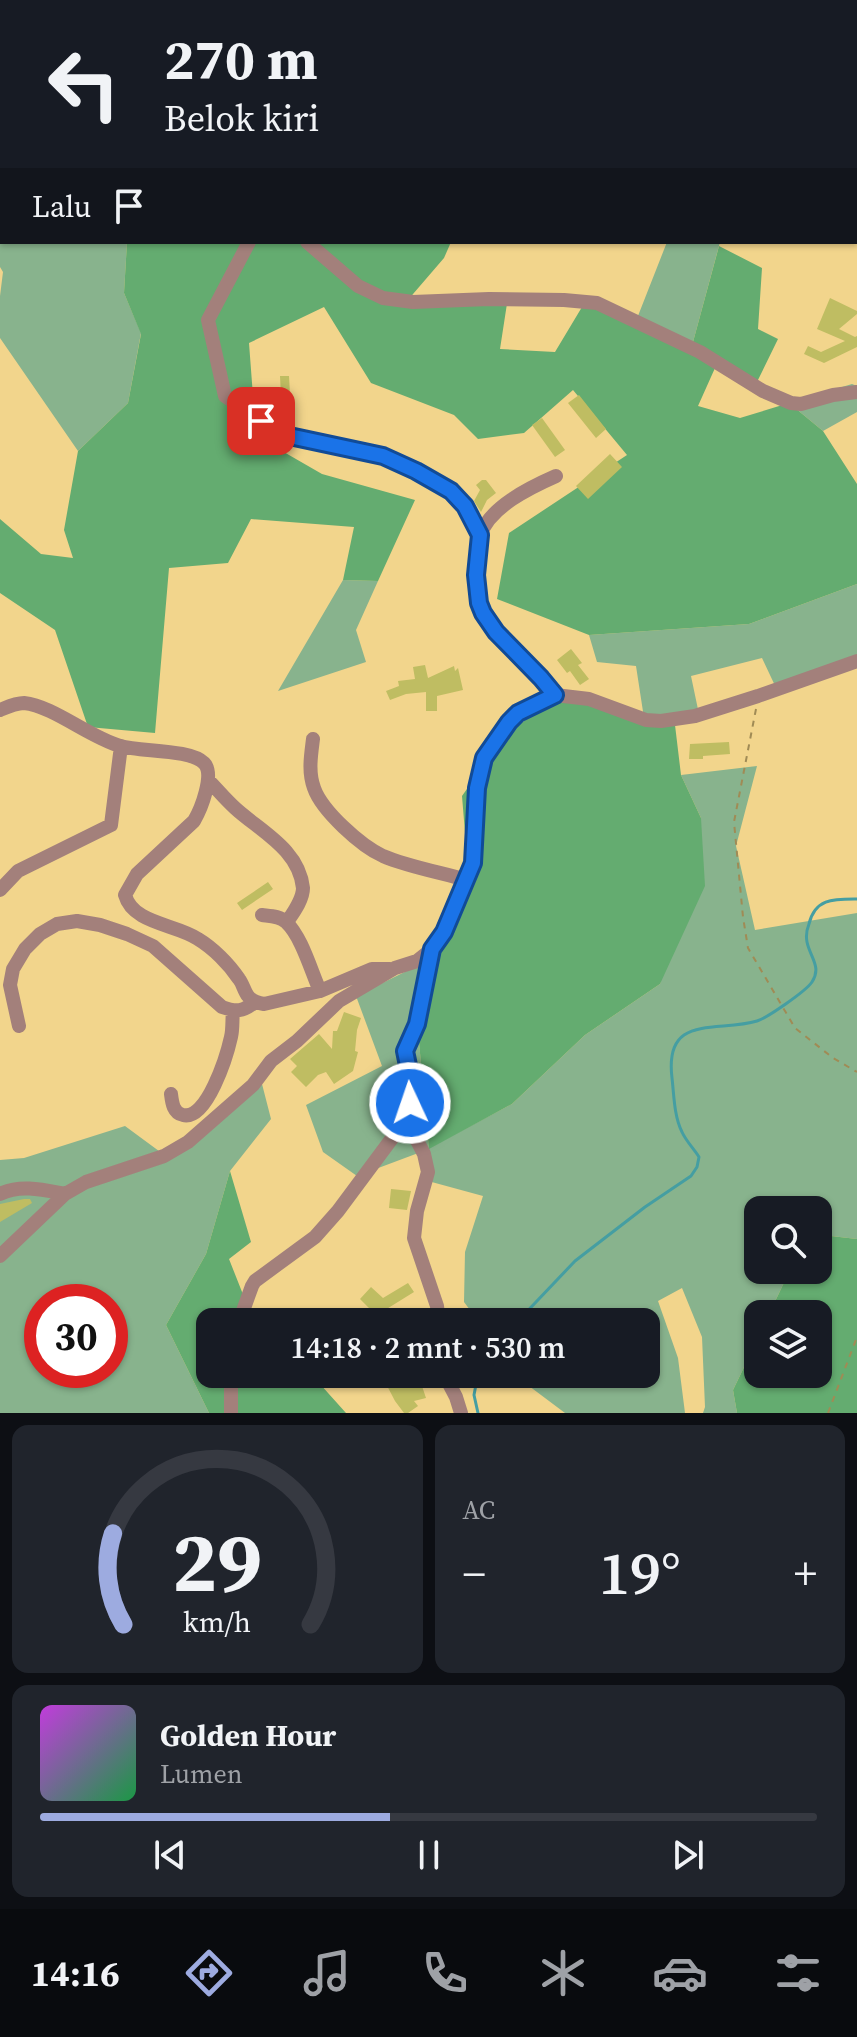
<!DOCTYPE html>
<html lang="id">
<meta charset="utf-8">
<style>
body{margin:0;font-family:"Source Serif 4",serif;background:#20242c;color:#f1f3f6;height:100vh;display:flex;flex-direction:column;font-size:30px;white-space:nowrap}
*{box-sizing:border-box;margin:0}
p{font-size:26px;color:#9ea1a6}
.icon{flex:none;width:44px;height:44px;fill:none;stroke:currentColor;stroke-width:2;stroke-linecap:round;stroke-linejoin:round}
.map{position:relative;height:1413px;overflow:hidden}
.panel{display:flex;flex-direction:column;gap:12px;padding:12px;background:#0d0f14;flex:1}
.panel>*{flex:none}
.banner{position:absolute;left:0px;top:0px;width:858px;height:244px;box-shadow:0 2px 6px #0004;background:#171b24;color:#f1f3f6;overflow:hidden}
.fabs{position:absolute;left:744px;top:1196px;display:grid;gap:16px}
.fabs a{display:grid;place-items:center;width:88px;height:88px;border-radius:16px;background:#171b24;box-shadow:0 2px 6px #0004;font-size:40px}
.speed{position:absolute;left:24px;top:1284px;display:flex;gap:16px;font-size:40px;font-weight:700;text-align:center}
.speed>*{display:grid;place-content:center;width:104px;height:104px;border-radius:50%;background:#171b24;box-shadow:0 2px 6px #0004;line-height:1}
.speed .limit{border:12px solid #d22;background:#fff;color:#111}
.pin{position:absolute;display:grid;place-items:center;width:68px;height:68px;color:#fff;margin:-34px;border-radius:16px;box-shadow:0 4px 12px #0006}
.me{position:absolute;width:88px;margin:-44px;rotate:357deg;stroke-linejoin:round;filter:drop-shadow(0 0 6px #0008)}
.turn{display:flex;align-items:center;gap:28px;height:168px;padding:0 32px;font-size:36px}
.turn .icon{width:104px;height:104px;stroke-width:2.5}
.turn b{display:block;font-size:56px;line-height:68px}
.then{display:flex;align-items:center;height:76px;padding:0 32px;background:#0003;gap:16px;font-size:30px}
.big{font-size:60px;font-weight:600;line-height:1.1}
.panel .tile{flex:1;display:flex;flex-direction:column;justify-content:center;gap:12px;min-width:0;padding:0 28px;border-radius:16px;background:#20242c}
.panel .dial{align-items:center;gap:0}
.dial svg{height:208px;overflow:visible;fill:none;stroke:#363941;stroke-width:7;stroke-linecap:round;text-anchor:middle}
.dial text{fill:#f1f3f6;stroke:none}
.song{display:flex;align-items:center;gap:24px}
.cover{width:96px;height:96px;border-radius:12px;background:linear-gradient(135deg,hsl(290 70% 55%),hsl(140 70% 35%))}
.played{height:8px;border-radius:4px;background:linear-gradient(90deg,#9dabe0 45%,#363941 45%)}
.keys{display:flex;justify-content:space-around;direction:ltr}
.heat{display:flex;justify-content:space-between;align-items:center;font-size:44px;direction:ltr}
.panel .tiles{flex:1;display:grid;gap:12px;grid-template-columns:1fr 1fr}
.tile:last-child{grid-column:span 2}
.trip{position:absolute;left:196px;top:1308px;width:464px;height:80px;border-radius:16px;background:#171b24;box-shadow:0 2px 6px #0004;font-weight:600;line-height:80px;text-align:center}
.tab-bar{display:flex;height:128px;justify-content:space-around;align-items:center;background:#090b0e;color:#9ea1a6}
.tab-bar .icon{width:56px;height:56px}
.tab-bar .on{color:#9dabe0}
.tab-bar b{font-size:36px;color:#f1f3f6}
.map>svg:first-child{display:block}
</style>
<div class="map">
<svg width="857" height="1413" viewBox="0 0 857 1413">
<rect width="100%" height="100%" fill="#f2d58c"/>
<path fill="#88b38d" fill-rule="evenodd" d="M0 62 2 65V242H127L124 293 141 333 128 403 78 451 0 338V296L3 272 0 267Z
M667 242H720L693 342 636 321Z
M852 384 857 386V412L823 431 789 403Z
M343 580 378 581 356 630 366 662 278 691Z
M857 584V658L778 692 762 658 691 676 700 719 644 718 636 666 597 662 589 635 749 624Z
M757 766 736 846 755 930 857 913V1239L831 1236 818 1243V1210H758V1270H790L769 1314H758V1338L733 1390 737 1413H703L705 1407 702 1337 682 1288 658 1301 678 1358 685 1413H565L517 1377 518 1374H646V1322H479L464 1302 465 1252 483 1196 428 1181 429 1149 357 1176 323 1152 306 1105 382 1066 356 996 427 961 417 1021 429 1148 512 1104 585 1035 660 984 701 818 681 775Z
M262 1084 271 1119 230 1171 206 1254 166 1325 209 1413H0V1160L24 1158 125 1126 163 1154ZM42 1302H110V1370H42Z"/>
<path fill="#64ac70" d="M127 242H451L444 258 407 301 508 297 500 349 555 352 585 302 693 342 719 246 762 268 758 329 778 339 756 384 715 368 698 406 740 418 789 403 823 431 857 484V584L749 624 589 635 497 599 509 533 627 455 573 390 524 433 478 439 454 415 371 383 324 307 249 343 256 436 322 474 415 500 378 581 343 580 354 527 251 519 228 563 169 568 155 733 88 727 55 630 0 593V519L41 554 73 558 64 530 78 451 128 403 141 334 124 293Z
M557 697 675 725 681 775 701 818 705 886 660 984 585 1035 512 1104 429 1149 417 1021 427 961 469 882 462 796 505 735Z
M230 1171 251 1242 229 1259 246 1302 264 1322H210V1374H311L346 1413H209L166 1325 206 1254Z
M831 1236 857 1239V1413H737L733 1390 758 1338V1374H818V1314H769L790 1270H818V1243Z"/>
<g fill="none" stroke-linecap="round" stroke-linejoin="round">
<path stroke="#459ea2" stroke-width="3" d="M517 1322 575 1261 645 1207 691 1176 697 1167 699 1157C694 1149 686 1141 682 1132 674 1116 674 1095 672 1078 664 1013 717 1033 757 1021 767 1018 806 991 812 982 822 967 810 957 807 942 806 937 807 929 809 924 815 898 834 899 857 899
M478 1374 474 1395 478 1413"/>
</g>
<path fill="#bfbd62" d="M830 298 857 311V314L839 329 855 337 857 336V347L824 363 804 354 808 346 821 352 845 341 817 329Z
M280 376H289L291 412 278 413 277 397 281 396Z
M579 395 606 429 596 438 568 403Z
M542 418 565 450 555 457 532 425Z
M610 454 622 467 588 499 576 486Z
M482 480H486L496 493 487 500 481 512 474 501 480 490 476 485Z
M571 649 582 663 578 665 589 679 580 685 570 671 567 673 557 660Z
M425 665 428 678 454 666 455 671 458 668 463 690 437 696V711H426V692L406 694 390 700 386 691 399 686 398 681 415 679 413 667Z
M729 742 730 754 703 756V759H689L690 744Z
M268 882 273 889 242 910 237 903Z
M344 1012 361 1018 357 1030 355 1051 358 1052 353 1071 334 1084 326 1072 318 1075 306 1087 291 1072 297 1066 290 1059 319 1034 332 1049 333 1031H337Z
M391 1189 411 1191 407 1210 389 1208Z
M24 1199H30L32 1203 0 1222V1204Z
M408 1283 414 1292 385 1310 390 1319 384 1322H379L374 1313 360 1299 371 1287 383 1298Z
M388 1374H397L407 1388 421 1383 426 1398 414 1401 418 1406 408 1413H404L395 1401 383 1378Z"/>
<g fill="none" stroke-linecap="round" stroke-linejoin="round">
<path stroke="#a08b55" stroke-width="2" stroke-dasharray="6 6" stroke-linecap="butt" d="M756 709 734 822 743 917 748 948 795 1028 833 1058 857 1072
M828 1413 857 1337"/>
<path stroke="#a3807b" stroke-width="14" d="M0 55 2 57
M249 242 208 320 225 396 280 434 383 456 416 471 451 491 465 506 480 535
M307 242 358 286 383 298 413 302 489 299 564 300 597 303 700 352 763 391 791 403 801 404 833 395 857 392
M555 695C537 672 513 654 495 631 481 613 474 590 477 567 478 557 477 545 480 536 489 507 531 487 556 476
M0 710C7 707 16 703 24 703 53 706 89 737 120 746 141 752 190 749 204 763 215 774 201 809 194 821L137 874 125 895C133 924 176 924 198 939 213 948 229 964 239 979 243 984 244 991 248 996 252 1001 258 1003 264 1004L320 991 372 969H390
M313 739C311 755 308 772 314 788 322 811 361 846 383 856 409 867 439 872 467 880
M208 780C217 789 225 799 235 808 260 831 299 849 303 888 303 900 293 913 287 922
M0 890 18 871 111 825 121 746
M262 915C270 916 280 916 286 922 302 937 311 971 320 991
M19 1026 10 985 13 969 25 949 40 934 57 924 77 921 100 925 127 934 153 946 222 1007C236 1012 243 1012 255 1002
M171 1094C172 1102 173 1113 183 1115 207 1121 227 1055 231 1037 233 1029 232 1020 233 1011
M407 1121 424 1154 428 1172 417 1211 414 1238 437 1306 439 1322
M0 1194C20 1184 44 1190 65 1194
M0 1256 65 1194 86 1182 164 1156 188 1142 253 1085 271 1061 297 1041 339 1001 395 968 417 961 432 949 444 932 473 863 477 788 484 758 509 722 518 713 555 695 589 699 646 720 661 721 695 716 758 696 857 661
M239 1322 252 1286 255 1281 315 1237 338 1211 396 1133 407 1121 412 1085 405 1051 417 1024 432 949
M444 1374 456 1397 461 1413
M231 1413V1374"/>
</g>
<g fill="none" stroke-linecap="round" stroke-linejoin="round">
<defs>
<path id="route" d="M261 421 280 434 383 456 416 471 451 491 465 506 480 535 476 575 479 603 483 613 496 632 541 678 555 695 518 713 509 722 484 758 477 788 473 863 444 932 432 949 417 1024 405 1051 412 1085 410 1103"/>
</defs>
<use href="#route" stroke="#114b97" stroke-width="20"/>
<use href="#route" stroke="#1a73e8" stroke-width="14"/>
</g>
</svg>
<div class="fabs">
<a><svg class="icon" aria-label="search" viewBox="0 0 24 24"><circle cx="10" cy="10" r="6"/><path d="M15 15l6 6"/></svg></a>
<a><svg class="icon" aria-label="layers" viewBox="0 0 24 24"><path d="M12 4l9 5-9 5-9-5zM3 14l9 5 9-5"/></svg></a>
</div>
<div class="speed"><div class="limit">30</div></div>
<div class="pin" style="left:261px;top:421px;background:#d93025"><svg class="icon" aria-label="arrive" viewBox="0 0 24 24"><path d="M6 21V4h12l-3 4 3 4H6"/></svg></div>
<svg class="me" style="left:410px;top:1103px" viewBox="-20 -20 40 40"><circle r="17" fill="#1a73e8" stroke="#fff" stroke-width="3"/><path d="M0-11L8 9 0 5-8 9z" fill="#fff"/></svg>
<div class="trip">14:18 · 2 mnt · 530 m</div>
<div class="banner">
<div class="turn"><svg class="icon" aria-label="left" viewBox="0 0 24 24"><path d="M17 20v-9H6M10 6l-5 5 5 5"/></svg><div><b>270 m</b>Belok kiri</div></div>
<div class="then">Lalu<svg class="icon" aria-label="arrive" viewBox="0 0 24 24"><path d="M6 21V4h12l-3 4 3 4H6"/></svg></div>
</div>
</div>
<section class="panel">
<div class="tiles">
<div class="tile dial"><svg viewBox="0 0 100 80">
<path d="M14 69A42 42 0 1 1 86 69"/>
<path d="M14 69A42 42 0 0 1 10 34" stroke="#9dabe0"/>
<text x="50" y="56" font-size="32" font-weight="700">29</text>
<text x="50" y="72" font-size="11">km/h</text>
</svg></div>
<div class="tile"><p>AC</p>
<div class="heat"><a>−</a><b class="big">19°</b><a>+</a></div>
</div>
<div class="tile">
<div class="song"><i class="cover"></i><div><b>Golden Hour</b><p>Lumen</p></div></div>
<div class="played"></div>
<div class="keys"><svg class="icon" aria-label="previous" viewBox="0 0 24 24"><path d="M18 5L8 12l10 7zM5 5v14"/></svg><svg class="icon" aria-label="pause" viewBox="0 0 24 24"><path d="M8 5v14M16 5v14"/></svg><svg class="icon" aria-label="next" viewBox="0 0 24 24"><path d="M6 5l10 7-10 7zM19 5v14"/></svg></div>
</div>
</div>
</section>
<nav class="tab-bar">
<b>14:16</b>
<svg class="icon on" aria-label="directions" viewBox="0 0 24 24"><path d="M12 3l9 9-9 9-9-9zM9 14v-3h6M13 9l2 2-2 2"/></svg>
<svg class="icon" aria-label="music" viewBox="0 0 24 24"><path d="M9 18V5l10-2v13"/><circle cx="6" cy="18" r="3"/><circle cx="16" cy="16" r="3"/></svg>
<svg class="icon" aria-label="phone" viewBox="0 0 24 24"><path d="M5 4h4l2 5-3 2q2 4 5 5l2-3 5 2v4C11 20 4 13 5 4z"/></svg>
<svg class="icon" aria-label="climate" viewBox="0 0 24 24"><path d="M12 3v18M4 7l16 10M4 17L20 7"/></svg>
<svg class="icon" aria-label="car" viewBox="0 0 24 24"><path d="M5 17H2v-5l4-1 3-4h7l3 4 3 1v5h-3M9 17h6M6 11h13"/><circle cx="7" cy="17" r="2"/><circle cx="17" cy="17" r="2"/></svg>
<svg class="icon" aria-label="filters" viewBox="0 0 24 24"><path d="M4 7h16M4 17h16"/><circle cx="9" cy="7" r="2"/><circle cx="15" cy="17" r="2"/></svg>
</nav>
